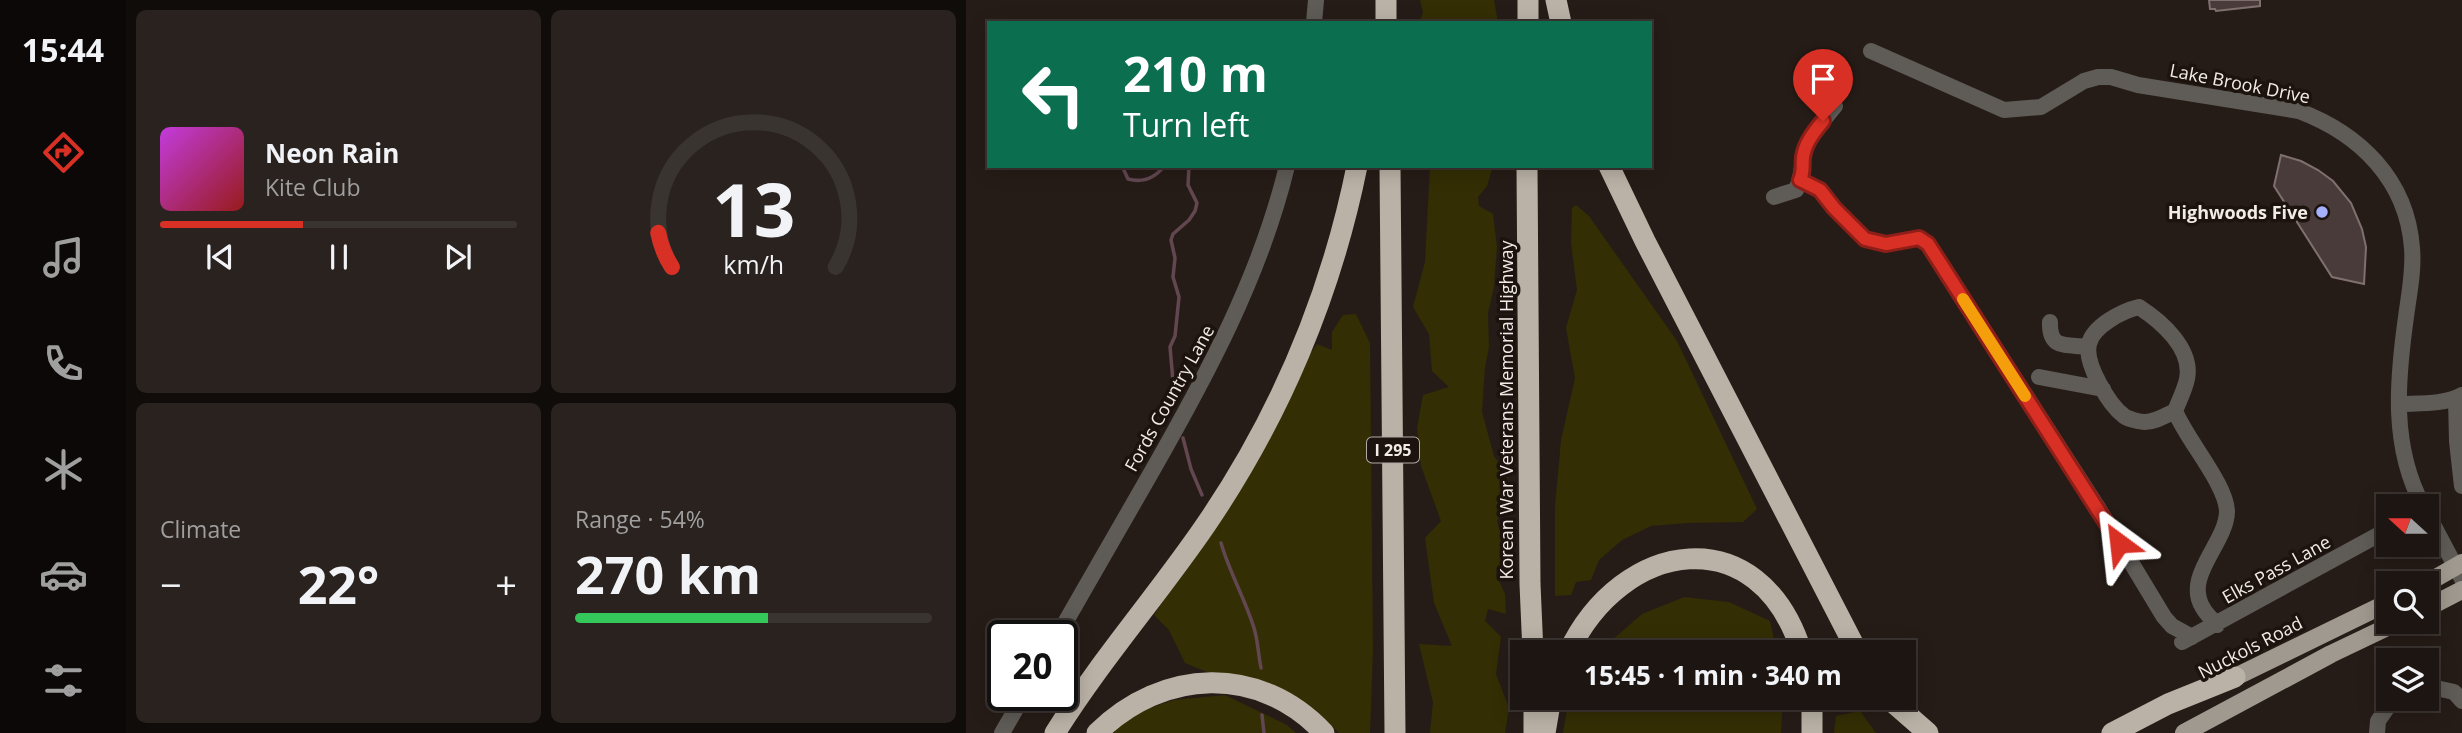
<!DOCTYPE html>
<meta charset="utf-8">
<style>
body{margin:0;font-family:"Open Sans",sans-serif;background:#29221f;color:#f1f3f6;height:100vh;display:flex;flex-direction:column;font-size:26px;white-space:nowrap}
*{box-sizing:border-box;margin:0}
p{font-size:23px;color:#a09f9f}
.icon{flex:none;width:38px;height:38px;fill:none;stroke:currentColor;stroke-width:2;stroke-linecap:round;stroke-linejoin:round}
.map{position:relative;flex:1;overflow:hidden}
.panel{display:flex;flex-direction:column;gap:10px;padding:10px;background:#0f0c09;width:840px}
.panel>*{flex:none}
.guide{position:absolute;left:21px;top:21px;width:665px;height:147px;border-radius:0px;box-shadow:0 4px 18px #0003,0 0 0 2px #3a3431;background:#0b6e4f;color:#fff;overflow:hidden}
.needle{width:46px;rotate:291deg}
.buttons{position:absolute;left:1410px;top:494px;display:grid;gap:14px}
.buttons a{display:grid;place-items:center;width:63px;height:63px;border-radius:0px;background:#1c1511;box-shadow:0 4px 18px #0003,0 0 0 2px #3a3431;font-size:35px}
.speed{position:absolute;left:21px;top:620px;display:flex;gap:14px;font-size:35px;font-weight:700;text-align:center}
.speed>*{display:grid;place-content:center;width:91px;height:91px;border-radius:50%;background:#1c1511;box-shadow:0 4px 18px #0003,0 0 0 2px #3a3431;line-height:1}
.speed .limit{border:4px solid #111;border-radius:10px;background:#fff;color:#111}
.pin{position:absolute;display:grid;place-items:center;width:60px;height:60px;color:#fff;margin:-72px -30px;border-radius:50% 50% 50% 0;rotate:-45deg;box-shadow:0 0 7px #0007}
.pin .icon{rotate:45deg}
.me{position:absolute;width:77px;margin:-38px;rotate:330deg;stroke-linejoin:round;filter:drop-shadow(0 0 5px #0008)}
.turn{display:flex;align-items:center;gap:24px;height:147px;padding:0 21px;font-size:32px}
.turn .icon{width:91px;height:91px;stroke-width:2.5}
.turn b{display:block;font-size:49px;line-height:60px}
.big{font-size:52px;font-weight:700;line-height:1.1}
.panel .tile{flex:1;display:flex;flex-direction:column;justify-content:center;gap:10px;min-width:0;padding:0 24px;border-radius:10px;background:#29221f}
.panel .dial{align-items:center;gap:0}
.dial svg{height:182px;overflow:visible;fill:none;stroke:#3a3431;stroke-width:7;stroke-linecap:round;text-anchor:middle}
.dial text{fill:#f1f3f6;stroke:none}
.song{display:flex;align-items:center;gap:21px}
.cover{width:84px;height:84px;border-radius:10px;background:linear-gradient(135deg,hsl(290 70% 55%),hsl(0 70% 35%))}
.played{height:7px;border-radius:4px;background:linear-gradient(90deg,#d93025 40%,#3a3431 40%)}
.keys{display:flex;justify-content:space-around;direction:ltr}
.heat{display:flex;justify-content:space-between;align-items:center;font-size:38px;direction:ltr}
.charge{height:10px;border-radius:5px;background:linear-gradient(90deg,#34c759 54%,#3a3431 0)}
.panel .tiles{flex:1;display:grid;gap:10px;grid-template-columns:repeat(2,1fr)}
.trip{position:absolute;left:544px;top:640px;width:406px;height:70px;border-radius:0px;background:#1c1511;box-shadow:0 4px 18px #0003,0 0 0 2px #3a3431;font-weight:700;line-height:70px;text-align:center}
main{display:flex;flex:1;min-height:0}
.tabs{display:flex;flex-direction:column;width:126px;justify-content:space-around;align-items:center;background:#0b0807;color:#a09f9f}
.tabs .icon{width:49px;height:49px}
.tabs .on{color:#d93025}
.tabs b{font-size:32px;color:#f1f3f6}
.map>svg:first-child{display:block}
</style>
<main>
<nav class="tabs">
<b>15:44</b>
<svg class="icon on" aria-label="directions" viewBox="0 0 24 24"><path d="M12 3l9 9-9 9-9-9zM9 14v-3h6M13 9l2 2-2 2"/></svg>
<svg class="icon" aria-label="music" viewBox="0 0 24 24"><path d="M9 18V5l10-2v13"/><circle cx="6" cy="18" r="3"/><circle cx="16" cy="16" r="3"/></svg>
<svg class="icon" aria-label="phone" viewBox="0 0 24 24"><path d="M5 4h4l2 5-3 2q2 4 5 5l2-3 5 2v4C11 20 4 13 5 4z"/></svg>
<svg class="icon" aria-label="climate" viewBox="0 0 24 24"><path d="M12 3v18M4 7l16 10M4 17L20 7"/></svg>
<svg class="icon" aria-label="car" viewBox="0 0 24 24"><path d="M5 17H2v-5l4-1 3-4h7l3 4 3 1v5h-3M9 17h6M6 11h13"/><circle cx="7" cy="17" r="2"/><circle cx="17" cy="17" r="2"/></svg>
<svg class="icon" aria-label="filters" viewBox="0 0 24 24"><path d="M4 7h16M4 17h16"/><circle cx="9" cy="7" r="2"/><circle cx="15" cy="17" r="2"/></svg>
</nav>
<section class="panel">
<div class="tiles">
<div class="tile">
<div class="song"><i class="cover"></i><div><b>Neon Rain</b><p>Kite Club</p></div></div>
<div class="played"></div>
<div class="keys"><svg class="icon" aria-label="previous" viewBox="0 0 24 24"><path d="M18 5L8 12l10 7zM5 5v14"/></svg><svg class="icon" aria-label="pause" viewBox="0 0 24 24"><path d="M8 5v14M16 5v14"/></svg><svg class="icon" aria-label="next" viewBox="0 0 24 24"><path d="M6 5l10 7-10 7zM19 5v14"/></svg></div>
</div>
<div class="tile dial"><svg viewBox="0 0 100 80">
<path d="M14 69A42 42 0 1 1 86 69"/>
<path d="M14 69A42 42 0 0 1 8 54" stroke="#d93025"/>
<text x="50" y="56" font-size="32" font-weight="700">13</text>
<text x="50" y="72" font-size="11">km/h</text>
</svg></div>
<div class="tile"><p>Climate</p>
<div class="heat"><a>−</a><b class="big">22°</b><a>+</a></div>
</div>
<div class="tile"><p>Range · 54%</p><b class="big">270 km</b><div class="charge"></div></div>
</div>
</section>
<div class="map">
<svg width="1496" height="733" viewBox="0 0 1496 733">
<rect width="100%" height="100%" fill="#261c17"/>
<path fill="#332e04" d="M454 0H528L532 23H453L457 12Z
M464 166H527L521 186 512 197 513 206 527 214 531 247 528 287 522 313 523 347 519 367 516 412 528 456 542 475 544 509 539 506 531 521 543 564 533 567 530 574 539 594 540 614 522 609 519 621 535 637 530 674 543 708 539 733H464L467 702 453 644 486 646 468 603 459 538 475 521 455 466 451 428 457 395 483 387 466 371 463 334 447 307 459 262Z
M610 205 623 216 711 341 791 509 777 522 721 523 685 526 656 540 633 560 625 580 610 582 605 595 589 596V506L595 440 609 378 600 328 611 290 605 242 606 208Z
M390 314 404 343 407 650 404 733H373L357 717 318 693 281 678 241 672 219 663 203 630 188 615 263 499 336 365 351 344 366 350V332L377 315Z
M718 597 763 602 804 621 811 653H631L676 614Z
M259 695 321 725 330 733H148L159 716 208 700Z
M603 698H817L815 733H597Z
M894 711 910 733H868L870 716Z"/>
<g fill="none" stroke-linecap="round" stroke-linejoin="round">
<path stroke="#624751" stroke-width="3.5" d="M156 166 162 179C177 183 189 178 198 166
M209 404 204 347 209 336 213 297 207 277 209 258 205 240 207 234 223 220 229 211 231 203 222 185 223 166
M217 438 225 469 236 495
M255 543C263 571 278 597 287 625 292 638 292 654 295 668
M296 715 298 733"/>
</g>
<path fill="#483b3a" stroke="#7f706f" stroke-width="2" d="M1243 0H1294V6L1250 11 1249 9H1244Z
M1315 155 1335 161 1352 170 1367 181 1385 203 1396 229 1400 247 1398 284 1366 277 1308 186Z"/>
<g fill="none" stroke-linecap="round" stroke-linejoin="round">
<path stroke="#5f5c57" stroke-width="16" d="M348 23 350 0
M905 51 1038 110 1075 107 1118 81 1132 77H1145L1172 85 1333 111C1394 134 1441 180 1446 248 1448 271 1443 294 1440 317 1431 381 1425 447 1457 506
M834 180 854 190 868 208 899 239 920 244 953 238 962 244 1131 506 1198 617 1206 626 1226 637
M808 197 830 190C836 176 835 172 837 158 840 137 857 121 869 106
M1084 322C1083 350 1100 344 1122 347
M1073 377 1137 389
M1490 398 1491 441 1496 486
M1433 404C1452 403 1479 405 1496 395
M1209 411C1200 415 1190 422 1179 422 1174 422 1162 419 1158 416 1143 405 1118 363 1123 344 1127 326 1156 311 1173 307 1196 322 1227 349 1221 379 1219 389 1213 401 1209 411 1220 439 1261 485 1261 512 1260 544 1217 576 1237 608 1240 614 1246 619 1251 625
M1461 513 1496 579
M92 635C123 581 154 527 185 473 241 375 294 277 321 166
M1216 642 1423 529
M1461 686 1488 692 1496 701
M36 733 58 695
M1411 733 1412 721 1428 698"/>
<path stroke="#a0998f" stroke-width="18" d="M1461 583 1496 563
M1461 608 1496 590
M1259 682 1423 602
M1218 733 1365 654 1434 621"/>
<path stroke="#bab2a6" stroke-width="21" d="M590 0 595 23
M420 23V0
M562 23V0
M424 166 429 733
M561 166 564 584 567 653
M643 166 679 241 892 653
M602 653C656 538 794 517 836 653
M568 698V733
M846 698V733
M922 698 962 733
M89 733C134 661 191 596 239 526 313 418 365 295 391 166
M131 733C197 668 293 664 358 733
M579 733 585 698
M1146 733 1202 704 1269 677"/>
</g>
<g fill="none" stroke-linecap="round" stroke-linejoin="round">
<defs>
<path id="route" d="M857 121C848 132 839 143 837 157 836 165 838 172 834 180L854 190 868 208 899 239 920 244 953 238 962 244 1153 543"/>
</defs>
<use href="#route" stroke="#8d1f18" stroke-width="18"/>
<use href="#route" stroke="#d93025" stroke-width="12"/>
<path stroke="#f59e0b" stroke-width="12" d="M997 299 1059 396"/>
</g>
<circle fill="#a5b1fc" stroke="#1d130e" stroke-width="2.5" cx="1356" cy="212" r="7"/>
<g text-anchor="middle" dominant-baseline="central" stroke-width="7" stroke-linejoin="round" paint-order="stroke">
<rect fill="#1d130e" stroke="#b2aaa6" stroke-width="2" x="401" y="437.5" width="52" height="25" rx="5"/>
<g font-size="16" font-weight="bold" fill="#f2ebe7">
<text x="427" y="450">I 295</text>
</g>
<g font-size="18" fill="#f2ebe7" stroke="#1d130e">
<text transform="translate(1274 83) rotate(11)">Lake Brook Drive</text>
<text transform="translate(203 398) rotate(-61)">Fords Country Lane</text>
<text transform="translate(540 410) rotate(-90)">Korean War Veterans Memorial Highway</text>
<text transform="translate(1310 569) rotate(-29)">Elks Pass Lane</text>
<text transform="translate(1284 647) rotate(-27)">Nuckols Road</text>
</g>
<g font-size="18" font-weight="bold" fill="#f2ebe7" stroke="#1d130e" text-anchor="end">
<text x="1342" y="212">Highwoods Five</text>
</g>
</g>
</svg>
<div class="buttons">
<a><svg class="needle" viewBox="-14 -14 28 28"><path d="M0-13l5 13h-10z" fill="#e53935"/><path d="M0 13l5-13h-10z" fill="#a09f9f"/></svg></a>
<a><svg class="icon" aria-label="search" viewBox="0 0 24 24"><circle cx="10" cy="10" r="6"/><path d="M15 15l6 6"/></svg></a>
<a><svg class="icon" aria-label="layers" viewBox="0 0 24 24"><path d="M12 4l9 5-9 5-9-5zM3 14l9 5 9-5"/></svg></a>
</div>
<div class="speed"><div class="limit">20</div></div>
<div class="pin" style="left:857px;top:121px;background:#d93025"><svg class="icon" aria-label="arrive" viewBox="0 0 24 24"><path d="M6 21V4h12l-3 4 3 4H6"/></svg></div>
<svg class="me" style="left:1153px;top:543px" viewBox="-20 -20 40 40"><path d="M0-17L14 15 0 8-14 15z" fill="#d93025" stroke="#fff" stroke-width="4"/></svg>
<div class="trip">15:45 · 1 min · 340 m</div>
<div class="guide">
<div class="turn"><svg class="icon" aria-label="left" viewBox="0 0 24 24"><path d="M17 20v-9H6M10 6l-5 5 5 5"/></svg><div><b>210 m</b>Turn left</div></div>
</div>
</div>
</main>
